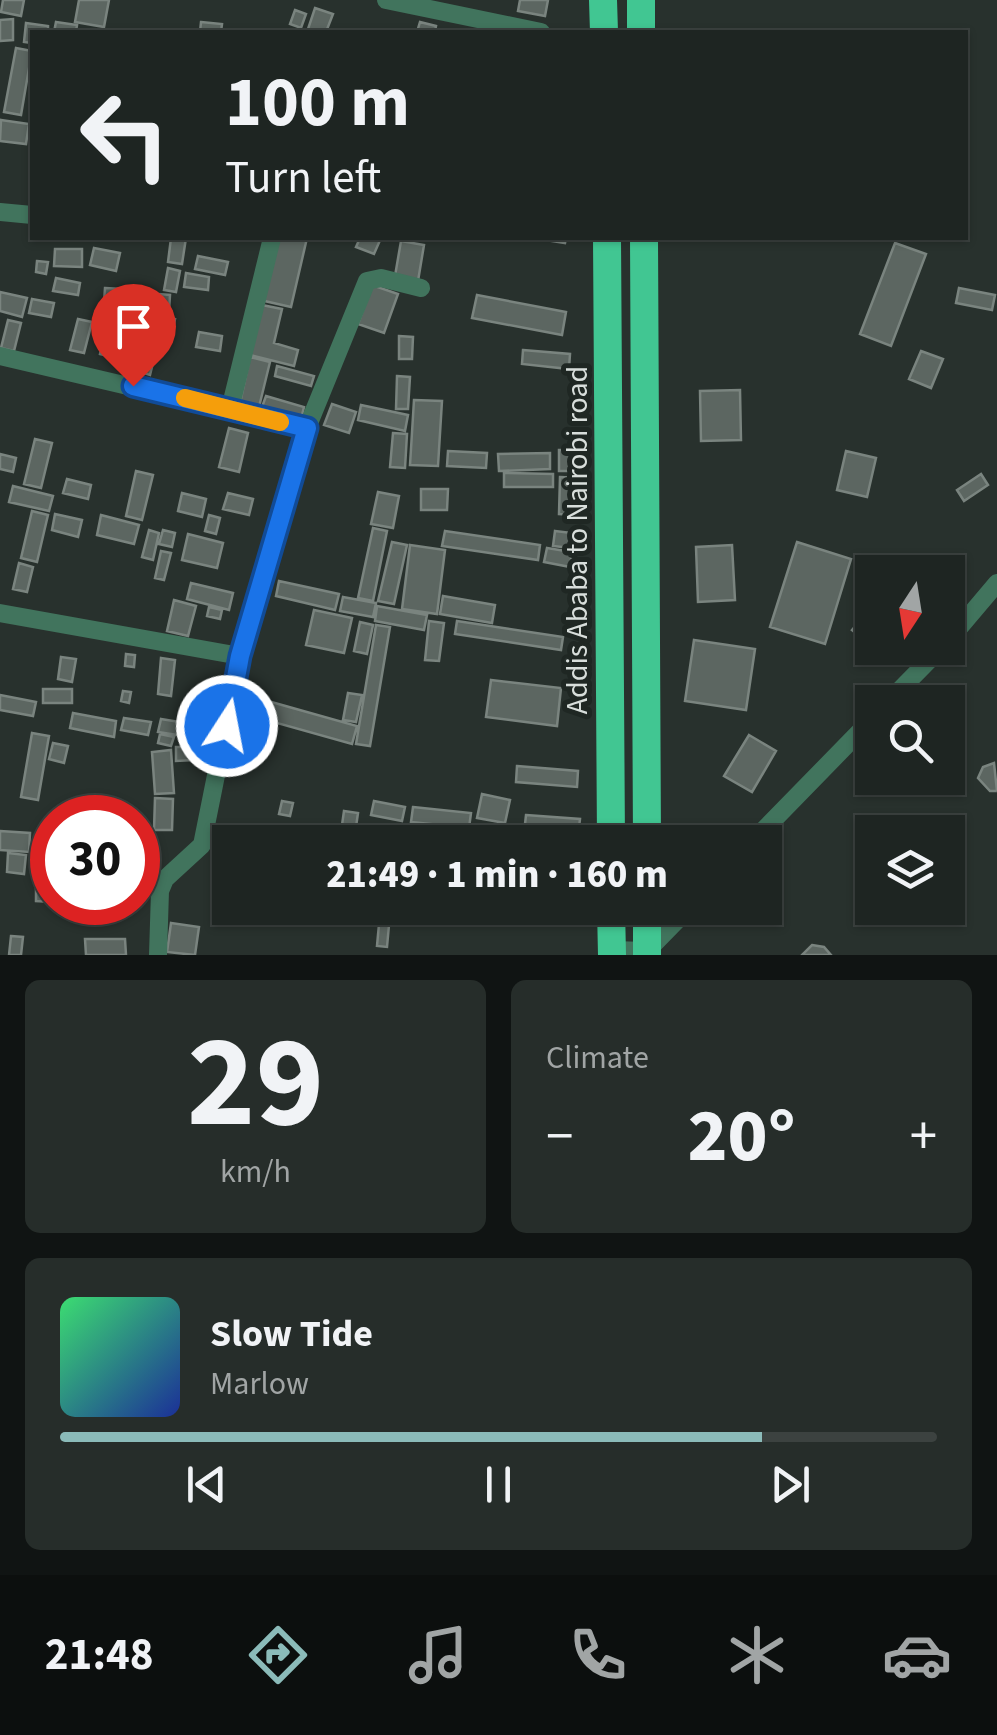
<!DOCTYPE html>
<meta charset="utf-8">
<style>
body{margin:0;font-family:"Source Sans 3",sans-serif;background:#262d2a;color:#f1f3f6;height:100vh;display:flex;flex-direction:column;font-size:38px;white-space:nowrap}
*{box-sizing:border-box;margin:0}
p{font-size:32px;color:#a1a5a5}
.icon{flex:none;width:55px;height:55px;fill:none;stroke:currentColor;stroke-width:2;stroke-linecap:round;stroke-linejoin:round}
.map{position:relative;height:955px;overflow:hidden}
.sheet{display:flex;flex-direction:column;gap:25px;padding:25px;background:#101413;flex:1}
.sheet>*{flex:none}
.banner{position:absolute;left:30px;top:30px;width:938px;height:210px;border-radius:0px;box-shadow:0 2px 8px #0004,0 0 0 2px #3c4240;background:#1e2522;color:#f1f3f6;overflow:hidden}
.needle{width:65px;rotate:192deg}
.tools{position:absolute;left:855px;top:555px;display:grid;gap:20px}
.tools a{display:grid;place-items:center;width:110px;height:110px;border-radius:0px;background:#1e2522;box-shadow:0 2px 8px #0004,0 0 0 2px #3c4240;font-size:50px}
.speed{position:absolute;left:30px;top:795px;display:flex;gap:20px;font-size:50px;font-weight:700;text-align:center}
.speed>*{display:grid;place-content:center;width:130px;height:130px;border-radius:50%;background:#1e2522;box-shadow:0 2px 8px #0004,0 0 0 2px #3c4240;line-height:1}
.speed .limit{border:15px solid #d22;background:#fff;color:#111}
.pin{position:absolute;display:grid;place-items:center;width:85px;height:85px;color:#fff;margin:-102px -42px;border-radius:50% 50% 50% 0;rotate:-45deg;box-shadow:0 0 10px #0007}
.pin .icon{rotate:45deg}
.me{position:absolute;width:110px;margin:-55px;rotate:11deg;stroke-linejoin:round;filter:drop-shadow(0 0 8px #0008)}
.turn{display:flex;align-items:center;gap:35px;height:210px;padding:0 30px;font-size:45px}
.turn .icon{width:130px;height:130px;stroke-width:2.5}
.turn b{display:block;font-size:70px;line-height:85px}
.big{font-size:75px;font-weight:800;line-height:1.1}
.sheet .card{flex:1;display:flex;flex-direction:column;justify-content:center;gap:15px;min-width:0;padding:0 35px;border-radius:15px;background:#262d2a}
.sheet .dial{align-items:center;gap:0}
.dial b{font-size:130px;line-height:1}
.song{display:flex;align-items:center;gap:30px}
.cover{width:120px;height:120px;border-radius:15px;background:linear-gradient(135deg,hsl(140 70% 55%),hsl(230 70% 35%))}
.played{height:10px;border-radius:5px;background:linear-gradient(90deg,#8bbbb9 80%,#3c4240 80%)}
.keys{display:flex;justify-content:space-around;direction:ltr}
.heat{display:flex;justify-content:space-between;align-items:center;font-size:55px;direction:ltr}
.sheet .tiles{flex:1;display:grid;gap:25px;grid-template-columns:1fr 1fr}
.card:last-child{grid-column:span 2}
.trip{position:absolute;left:212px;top:825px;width:570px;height:100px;border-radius:0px;background:#1e2522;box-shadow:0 2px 8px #0004,0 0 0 2px #3c4240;font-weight:800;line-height:100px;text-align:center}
.tabs{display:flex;height:160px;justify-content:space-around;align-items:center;background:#0c0f0e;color:#a1a5a5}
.tabs .icon{width:70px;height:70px}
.tabs .current{color:#8bbbb9}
.tabs b{font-size:45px;color:#f1f3f6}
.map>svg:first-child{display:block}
</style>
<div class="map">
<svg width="997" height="955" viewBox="0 0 997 955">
<rect width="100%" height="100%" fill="#28312d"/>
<path fill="#5c6661" stroke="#7a847f" stroke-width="2.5" d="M3 0H24L21 16 1 12Z
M79 0H109L104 27 75 22Z
M520 0H548L545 16 518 11Z
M315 8 333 14 326 32H307Z
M295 10 306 14 301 28 290 24Z
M13 19V40L0 41V20Z
M56 22 77 25 76 32H54Z
M201 22 222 24 221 32H200Z
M420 22 436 26 435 32H417Z
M26 23 48 26V32H32V43L24 42Z
M16 48 32 51 21 115 4 112Z
M1 120 29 124 26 144 0 141Z
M171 238H186L182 264 168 262Z
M275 238H307L291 307 260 300Z
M360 238H381L374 254 356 247Z
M533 238H566L565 243Z
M401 241 424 245 418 281 395 276Z
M895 243 926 254 891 346 860 334Z
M94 248 120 253 116 271 90 265Z
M55 249H82V267L54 266Z
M198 256 228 262 225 275 195 269Z
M37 261 48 262 46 274 36 272Z
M168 268 180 271 176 292 164 290Z
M186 273 209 277 208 290 184 287Z
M56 278 80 283 78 295 53 291Z
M372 285 398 294 384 333 358 324Z
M105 288 122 289 121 303 104 302Z
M959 288 995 295 992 310 956 303Z
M0 292 27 298 22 317 0 311Z
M158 294 170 295 169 313 156 311Z
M477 295 566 312 562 335 472 318Z
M131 297 147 301 145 312 128 307Z
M32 299 54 303 51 317 29 313Z
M262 305 282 309 274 343 298 350 294 366 250 355Z
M110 307 123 309 113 357 100 354Z
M133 316 143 319 140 332 130 330Z
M149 317 159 320 154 338 144 336Z
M164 318 175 319 171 342 160 340Z
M78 319 92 322 84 353 70 350Z
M8 320 21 323 14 351 1 348Z
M199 332 222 336 220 351 196 347Z
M399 336 413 337 412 359H399Z
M144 344 157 347 150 375 137 371Z
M523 350 570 354 569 369 522 364Z
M921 351 943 359 931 388 909 379Z
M250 357 270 362 259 407 240 403Z
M277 366 314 376 311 386 275 376Z
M397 376 410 377 408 409H396Z
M740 390 741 440 701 441 700 391Z
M266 396 304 407 301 419 262 407Z
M414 400 442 401 438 466 410 465Z
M332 404 356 412 349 433 324 425Z
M361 405 408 415 405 431 358 420Z
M229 428 248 433 239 472 219 467Z
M393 433 407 434 405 468 390 467Z
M35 439 52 443 41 488 24 484Z
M559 450H578V471H559Z
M448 451 487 453 486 468 447 466Z
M846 451 876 458 867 497 837 490Z
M550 453V469L499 471 498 454Z
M0 454 16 458 13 472 0 469Z
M136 471 153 475 142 520 126 516Z
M504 473 553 474V487H504Z
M981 474 988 485 964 501 957 490Z
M560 477 578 478 577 515 559 514Z
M67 479 91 485 88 499 63 493Z
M13 486 53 496 49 511 9 502Z
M421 489H448L447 510H421Z
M378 492 399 496 393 528 371 524Z
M182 493 206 499 202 517 178 511Z
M228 493 253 499 249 515 223 509Z
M32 511 48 515 37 562 21 558Z
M55 514 82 520 78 537 52 530Z
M101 515 139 525 134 544 97 535Z
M209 515 220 518 216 534 205 531Z
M373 528 387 531 373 601 358 598Z
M149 530 159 533 153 560 142 557Z
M163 530 175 533 172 547 159 544Z
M445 531 540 545 538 560 442 546Z
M555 531 572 533 571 548 553 546Z
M188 534 223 543 217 568 182 560Z
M392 542 407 545 394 604 378 601Z
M797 542 851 559 825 644 770 627Z
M410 545 445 550 437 614 402 609Z
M732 545 735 600 698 602 696 547Z
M547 548 572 552 570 567 544 562Z
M161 551 171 553 164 580 155 578Z
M19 563 33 567 27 592 13 589Z
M279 581 339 594 335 610 276 596Z
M191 583 233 593 229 610 187 599Z
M443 596 495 605 492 623 440 614Z
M343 597 376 603 373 617 340 611Z
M174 600 196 606 188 636 167 631Z
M377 606 427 615 424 630 375 621Z
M872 606V646L852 630Z
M209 607 222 610 220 619 207 616Z
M314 610 352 618 344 653 306 645Z
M429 621 444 623 439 661 425 660Z
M457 621 563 637 561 650 455 634Z
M360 622 373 625 367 654 354 651Z
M376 625 390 627 370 746 356 744Z
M694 640 755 649 746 710 685 701Z
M126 654 135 655 134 667 125 666Z
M61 657 76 659 72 682 58 679Z
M161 658 175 660 171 696 158 694Z
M491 680 561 688 557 726 486 717Z
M43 689H72V703H43Z
M123 691 131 692 129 703 121 701Z
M348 693 362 695 356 722 343 720Z
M0 695 36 702 33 716 0 710Z
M250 696 357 726 352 744 245 714Z
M195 706 208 709 204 733 191 731Z
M73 713 116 721 114 737 70 728Z
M124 718 151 722 148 735 121 730Z
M161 719 186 723 184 736 158 732Z
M32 733 49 736 38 800 21 797Z
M160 734 174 737 171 746 158 743Z
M749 735 776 751 752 792 724 776Z
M53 743 68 746 64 763 49 759Z
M176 747H193L194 760 176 761Z
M171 750 174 793 155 794 152 752Z
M994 763 997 791H990L978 778 983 767Z
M517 766 578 771 577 787 516 782Z
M482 794 510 800 505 823 477 818Z
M155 798 173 799 172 830H154Z
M282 801 293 803 290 816 279 814Z
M374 801 405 807 402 821 371 815Z
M413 807 471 813 469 828 411 822Z
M344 811 358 813 356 827 342 825Z
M526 815 580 819 578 837 568 836 567 842H542V835L524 833Z
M0 831 30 833 29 852 0 850Z
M491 831 527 836 526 842H490Z
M8 853 26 855 24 874 7 872Z
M220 867 230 870V900V888L215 884Z
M36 874H52V902L36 901Z
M540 908H564V912H540Z
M380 913 390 914 387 947 377 946Z
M171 923 199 927 195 955 167 952Z
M11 936 23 937 21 955H9Z
M85 939H125L126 955H86Z
M812 945 824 947 831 955H802Z"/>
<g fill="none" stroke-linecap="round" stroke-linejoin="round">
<path stroke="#41745d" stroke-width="18" d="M386 0 541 32
M0 212 32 215
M0 356 307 428 240 656 0 613
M230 409 272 238
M307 428 367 281 381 278 421 288
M948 641 997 583
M888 702 941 648
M752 842 872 719
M612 950 647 951 689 908
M158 955 160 891 165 879 202 845 240 656"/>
<path stroke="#41c692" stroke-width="28" d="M603 0 604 32
M641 0V32
M607 238 611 842
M644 238 647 842
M611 908 612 955
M647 955V908"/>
</g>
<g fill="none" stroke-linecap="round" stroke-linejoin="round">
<defs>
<path id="route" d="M133 386 307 428 240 656 227 726"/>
</defs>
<use href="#route" stroke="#114b97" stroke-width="25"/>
<use href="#route" stroke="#1a73e8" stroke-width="18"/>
<path stroke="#f59e0b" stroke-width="18" d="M185 398 280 422"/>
</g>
<g text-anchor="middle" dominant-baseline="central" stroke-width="10" stroke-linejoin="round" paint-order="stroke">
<g font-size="30" fill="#d8dedb" stroke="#1f2723">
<text transform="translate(577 540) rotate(-90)">Addis Ababa to Nairobi road</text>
</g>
</g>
</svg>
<div class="tools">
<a><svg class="needle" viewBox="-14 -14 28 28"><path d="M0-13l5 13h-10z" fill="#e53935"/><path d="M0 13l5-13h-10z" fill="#a1a5a5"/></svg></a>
<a><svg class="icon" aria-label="search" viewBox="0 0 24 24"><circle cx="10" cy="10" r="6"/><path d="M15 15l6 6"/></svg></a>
<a><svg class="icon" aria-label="layers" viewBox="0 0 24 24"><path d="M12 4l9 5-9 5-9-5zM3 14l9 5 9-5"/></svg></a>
</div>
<div class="speed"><div class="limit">30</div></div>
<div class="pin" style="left:133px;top:386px;background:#d93025"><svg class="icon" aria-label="arrive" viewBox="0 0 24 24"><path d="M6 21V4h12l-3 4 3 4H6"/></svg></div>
<svg class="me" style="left:227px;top:726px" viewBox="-20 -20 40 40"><circle r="17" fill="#1a73e8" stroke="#fff" stroke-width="3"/><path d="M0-11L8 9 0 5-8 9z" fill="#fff"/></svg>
<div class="trip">21:49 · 1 min · 160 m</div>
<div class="banner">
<div class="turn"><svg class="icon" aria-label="left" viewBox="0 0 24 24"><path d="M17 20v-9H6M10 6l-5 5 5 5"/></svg><div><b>100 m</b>Turn left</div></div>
</div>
</div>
<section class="sheet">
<div class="tiles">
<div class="card dial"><b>29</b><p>km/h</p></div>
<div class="card"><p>Climate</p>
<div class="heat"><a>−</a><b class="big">20°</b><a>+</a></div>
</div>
<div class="card">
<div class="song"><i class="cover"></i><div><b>Slow Tide</b><p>Marlow</p></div></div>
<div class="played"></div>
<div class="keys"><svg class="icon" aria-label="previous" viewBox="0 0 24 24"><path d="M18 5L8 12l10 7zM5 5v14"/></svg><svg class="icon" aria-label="pause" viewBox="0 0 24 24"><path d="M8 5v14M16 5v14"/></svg><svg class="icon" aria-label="next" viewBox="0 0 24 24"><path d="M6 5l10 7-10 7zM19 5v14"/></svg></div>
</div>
</div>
</section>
<nav class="tabs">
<b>21:48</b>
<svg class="icon current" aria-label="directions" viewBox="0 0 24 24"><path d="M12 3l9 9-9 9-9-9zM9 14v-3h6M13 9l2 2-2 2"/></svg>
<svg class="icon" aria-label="music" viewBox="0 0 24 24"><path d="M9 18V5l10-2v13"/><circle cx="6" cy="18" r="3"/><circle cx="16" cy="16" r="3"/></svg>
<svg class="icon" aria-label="phone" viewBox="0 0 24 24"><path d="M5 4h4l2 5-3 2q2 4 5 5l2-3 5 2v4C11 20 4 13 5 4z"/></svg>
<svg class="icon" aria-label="climate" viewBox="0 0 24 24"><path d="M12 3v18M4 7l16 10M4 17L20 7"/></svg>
<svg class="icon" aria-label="car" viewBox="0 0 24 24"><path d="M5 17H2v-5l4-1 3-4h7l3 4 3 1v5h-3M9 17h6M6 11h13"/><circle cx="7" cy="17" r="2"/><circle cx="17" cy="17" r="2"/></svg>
</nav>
